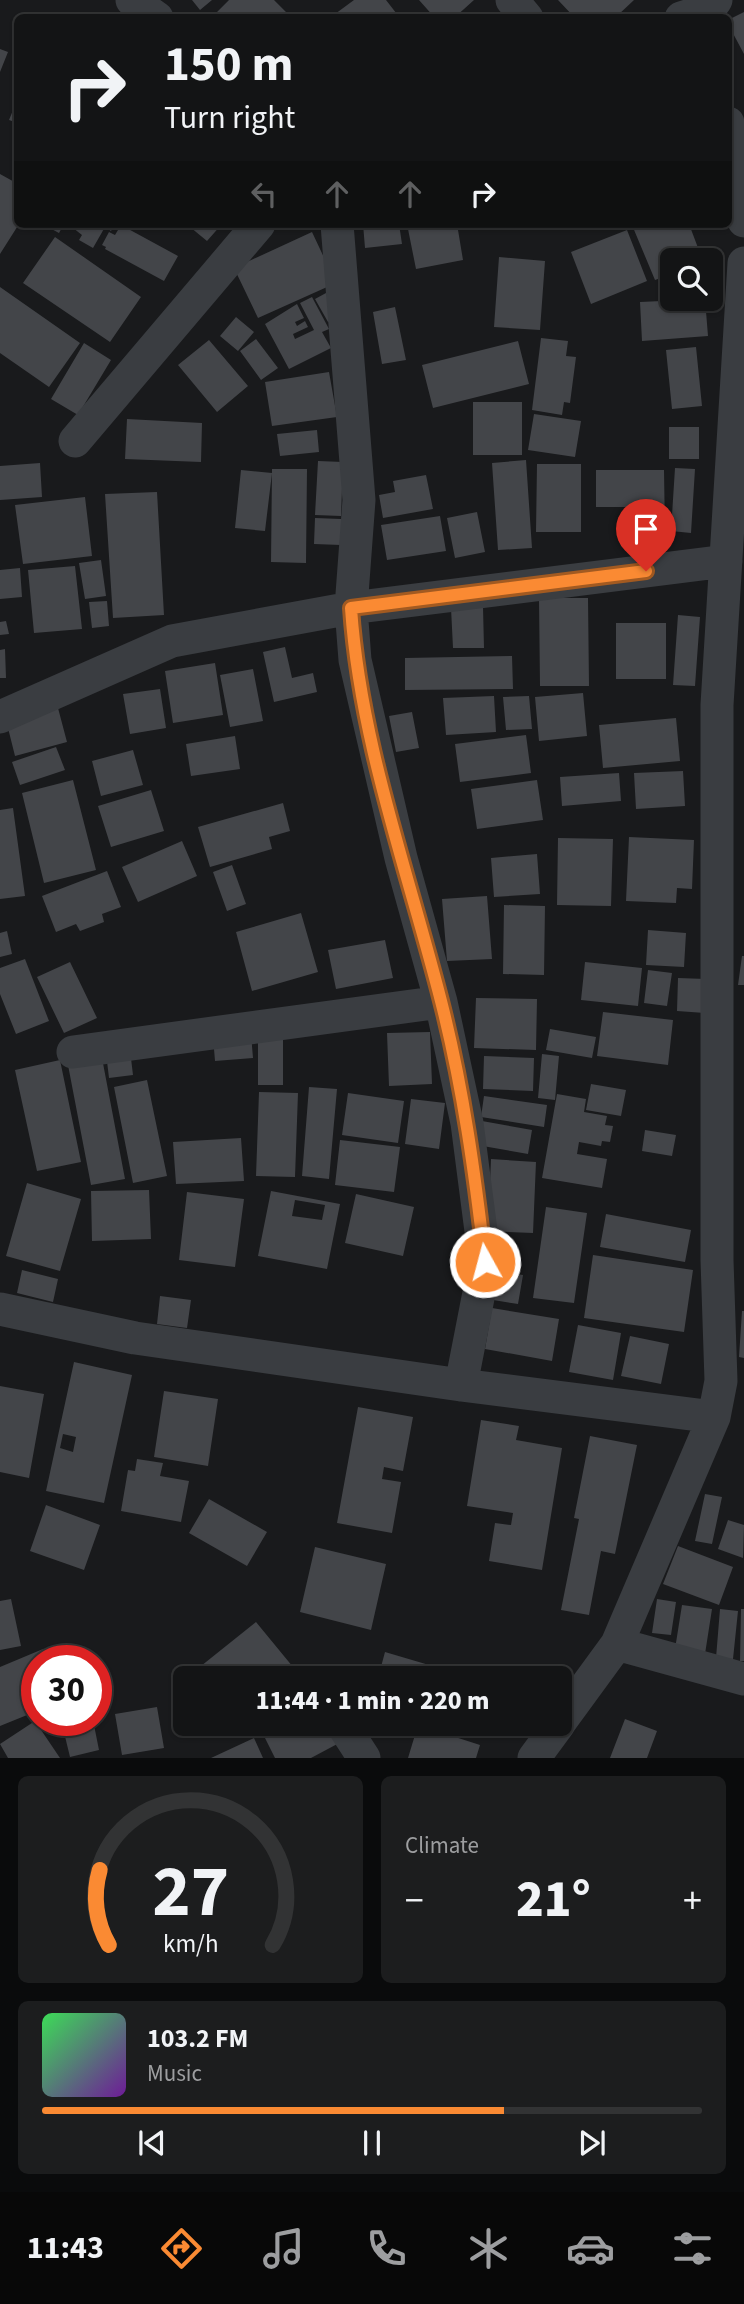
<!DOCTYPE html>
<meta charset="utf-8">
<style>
body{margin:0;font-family:"Source Sans 3",sans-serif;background:#1c1d1e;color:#f1f3f6;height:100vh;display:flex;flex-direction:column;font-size:26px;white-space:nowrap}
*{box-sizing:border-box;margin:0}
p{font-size:23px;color:#9d9ea0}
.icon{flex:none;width:38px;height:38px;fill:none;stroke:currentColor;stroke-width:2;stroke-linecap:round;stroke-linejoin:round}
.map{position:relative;height:1758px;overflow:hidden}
.details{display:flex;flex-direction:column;gap:18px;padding:18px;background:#0a0b0c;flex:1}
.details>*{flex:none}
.top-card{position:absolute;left:14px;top:14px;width:718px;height:214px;border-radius:10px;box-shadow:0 2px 5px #0004,0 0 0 2px #323334;background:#131415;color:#f1f3f6;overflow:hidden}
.controls{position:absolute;left:660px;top:248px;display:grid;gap:14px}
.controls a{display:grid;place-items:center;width:63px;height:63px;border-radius:10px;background:#131415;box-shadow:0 2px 5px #0004,0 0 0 2px #323334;font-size:35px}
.speed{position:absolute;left:21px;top:1645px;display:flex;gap:14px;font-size:35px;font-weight:700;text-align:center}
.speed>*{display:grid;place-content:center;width:91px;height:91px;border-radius:50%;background:#131415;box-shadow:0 2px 5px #0004,0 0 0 2px #323334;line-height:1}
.speed .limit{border:10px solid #d22;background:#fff;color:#111}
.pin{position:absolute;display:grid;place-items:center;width:60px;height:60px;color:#fff;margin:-72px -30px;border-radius:50% 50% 50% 0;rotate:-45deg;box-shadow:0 0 7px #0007}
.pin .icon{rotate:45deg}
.me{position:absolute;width:77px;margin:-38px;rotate:353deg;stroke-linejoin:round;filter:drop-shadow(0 0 5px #0008)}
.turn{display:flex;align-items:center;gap:24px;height:147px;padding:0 35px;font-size:32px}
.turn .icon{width:91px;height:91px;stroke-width:2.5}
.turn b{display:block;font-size:49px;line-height:60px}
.lanes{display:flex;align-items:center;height:66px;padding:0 35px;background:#0003;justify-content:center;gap:35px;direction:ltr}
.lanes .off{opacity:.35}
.big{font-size:52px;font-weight:800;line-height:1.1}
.details .card{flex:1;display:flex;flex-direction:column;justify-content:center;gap:10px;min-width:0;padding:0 24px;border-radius:10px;background:#1c1d1e}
.details .dial{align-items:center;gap:0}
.dial svg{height:182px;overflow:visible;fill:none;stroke:#323334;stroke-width:7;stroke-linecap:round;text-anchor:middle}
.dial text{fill:#f1f3f6;stroke:none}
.song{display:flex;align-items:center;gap:21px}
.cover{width:84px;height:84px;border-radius:10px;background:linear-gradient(135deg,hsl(130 70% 55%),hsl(280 70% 35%))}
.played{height:7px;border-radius:4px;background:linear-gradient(90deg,#fa8a33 70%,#323334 70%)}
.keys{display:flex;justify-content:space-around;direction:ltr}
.heat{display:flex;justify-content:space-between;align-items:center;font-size:38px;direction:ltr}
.details .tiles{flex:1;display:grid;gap:18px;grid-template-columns:1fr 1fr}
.card:last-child{grid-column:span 2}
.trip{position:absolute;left:173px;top:1666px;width:399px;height:70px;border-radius:10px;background:#131415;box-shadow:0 2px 5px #0004,0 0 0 2px #323334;font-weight:800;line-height:70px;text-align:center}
.tab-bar{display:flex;height:112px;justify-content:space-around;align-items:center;background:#080808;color:#9d9ea0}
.tab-bar .icon{width:49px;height:49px}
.tab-bar .selected{color:#fa8a33}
.tab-bar b{font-size:32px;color:#f1f3f6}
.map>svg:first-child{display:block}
</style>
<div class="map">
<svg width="744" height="1758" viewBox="0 0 744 1758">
<rect width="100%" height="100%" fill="#191a1c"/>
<path fill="#434549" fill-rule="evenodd" d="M192 0H212L200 10Z
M229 0H274L287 13 283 18H218L215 14Z
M354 0H386L400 18H337L335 14Z
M419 0H474L454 18H435Z
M558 0H634L617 16 614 13 608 18H575Z
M744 12V54L728 24V20Z
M0 49 8 52 0 72Z
M18 98V123L9 120Z
M0 174 18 184 19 224 0 254Z
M42 224H64L59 233Z
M68 224H115L111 231 105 227 93 248 79 240 82 235Z
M193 224H222L207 241 190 227Z
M363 224H399L402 244 365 248Z
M407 224H457L463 260 416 269Z
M689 224 703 261H672V274L655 280 632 225Z
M121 225 178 256 164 281 105 249 106 247 102 245 109 232 115 235Z
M627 230 647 281 591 304 571 252Z
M312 232 336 283 258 318 234 268Z
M55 237 141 297 110 342 23 283Z
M499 257 545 261 540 330 494 327Z
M0 287 80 343 49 387 0 353Z
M326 293 339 316 328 322 315 299Z
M312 297 329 329 322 332 331 348 289 369 265 324 297 304 304 318 295 322 297 326 305 321 308 327 293 334 295 339 314 330 300 303Z
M705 299 708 336 642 341 640 302Z
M395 307 406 360 382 364 373 312Z
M236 317 254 332 238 351 220 336Z
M541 338 568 341 566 356 576 357 570 403 564 402 562 415 532 410Z
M256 339 278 368 261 380 240 351Z
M209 340 248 386 217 412 178 365Z
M518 341 529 384 433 408 422 365Z
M84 343 111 360 78 415 51 399Z
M696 347 702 406 672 409 666 350Z
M329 372 337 417 272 426 265 382Z
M473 402H522V455H473Z
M534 414 581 421 575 457 528 450Z
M127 419 202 423 201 462 125 459Z
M669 427H699V459H669Z
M317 430 319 452 280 456 277 434Z
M526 460 532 548 498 550 492 463Z
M318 461 343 462 341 516 315 515Z
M40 463 42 497 0 500V466Z
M537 464H581V532H536Z
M675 468 695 469 691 533 671 531Z
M272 469H307L306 563 271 562Z
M241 470 272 473 265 531 235 528Z
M596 470H664L665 533H632V507H596Z
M426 475 433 509 383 518 379 495 395 492 393 481Z
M157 492 164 615 113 618 105 494Z
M85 497 92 556 23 564 15 505Z
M477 512 485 552 455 558 447 518Z
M440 516 446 551 387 560 381 525Z
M315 518 341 519V545L314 544Z
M101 560 106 596 85 599 79 563Z
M75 566 82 629 34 633 28 570Z
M20 568 22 597 0 599V570Z
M539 598H588L589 686H540Z
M107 601 109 626 92 628 89 602Z
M483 607 484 648H453L451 608Z
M678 615 700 617 695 686 673 685Z
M6 621 9 634 0 635V622Z
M616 623H666V679H616Z
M285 647 292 678 313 673 317 692 274 702 263 652Z
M5 649 6 678H0V650Z
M512 656 513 689 405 690V658Z
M215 663 223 715 173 723 165 671Z
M253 669 263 721 230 727 220 675Z
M160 689 166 728 130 734 123 694Z
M583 693 587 736 539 741 535 697Z
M494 696 496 732 446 735 443 698Z
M529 696 532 729 506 730 503 697Z
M58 708 67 742 15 756 6 720Z
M412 712 419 748 396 752 389 716Z
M676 718 680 761 603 768 599 725Z
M526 735 531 773 460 782 455 744Z
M235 736 240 769 191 776 186 744Z
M56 747 65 770 20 785 12 762Z
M133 750 143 785 101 796 92 761Z
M683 771 685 806 636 809 634 773Z
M619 773 621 801 562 806 560 777Z
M73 780 96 870 44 883 22 793Z
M537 780 543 820 477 829 471 789Z
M151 790 164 831 111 847 98 806Z
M283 803 290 831 269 837 272 849 210 867 198 827Z
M13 808 25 896 0 899V810Z
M629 837 694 840 692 889 677 888 676 903 626 901Z
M558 838 613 839 611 906 557 905Z
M182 841 197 876 138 902 122 867Z
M537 854 540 894 494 897 491 858Z
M232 865 246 904 227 911 213 872Z
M107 871 121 907 102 914 104 922 80 931 76 924 56 932 42 896Z
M487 896 492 959 447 961 442 899Z
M504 905 545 906 544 975 503 974Z
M301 913 318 972 252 991 236 932Z
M648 930 686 933 684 967 646 965Z
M7 931 12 954 0 957V933Z
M385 940 393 978 336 989 328 950Z
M742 956H744V985H738Z
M25 959 49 1021 16 1034 0 994V968Z
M70 962 97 1018 64 1033 37 977Z
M585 962 642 968 638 1006 581 1000Z
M648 970 672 973 667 1006 644 1003Z
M678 978 706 979 705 1013 677 1011Z
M476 998 537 999 536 1050 474 1048Z
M603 1012 673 1020 668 1065 597 1056Z
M550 1029 596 1037 592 1058 546 1050Z
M430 1032 432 1084 389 1086 387 1033Z
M251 1034 253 1058 215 1061 213 1037Z
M258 1036H283V1085H258Z
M130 1050 133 1075 109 1078 106 1053Z
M542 1054 559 1056 555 1100 538 1098Z
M484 1056 534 1058 533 1091 483 1089Z
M102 1058 125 1179 91 1185 68 1065Z
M60 1060 81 1162 37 1171 15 1070Z
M147 1080 167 1176 133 1183 114 1087Z
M591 1084 626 1090 621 1116 586 1110Z
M309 1087 337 1089 329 1179 302 1176Z
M259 1092 298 1093 295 1177 256 1176Z
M348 1093 404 1101 398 1143 342 1135Z
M557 1094 586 1099 584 1112 607 1116 605 1125 613 1126 610 1142 602 1141 601 1146 579 1142 577 1154 607 1159 602 1188 542 1178Z
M484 1096 547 1105 544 1127 481 1117Z
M411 1099 445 1103 439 1149 405 1144Z
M482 1121 532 1130 528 1154 477 1145Z
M645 1130 676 1135 672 1156 642 1151Z
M241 1138 244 1181 176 1184 173 1142Z
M340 1140 400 1147 394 1192 335 1185Z
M491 1159 536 1162 533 1233 488 1231Z
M27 1183 81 1199 60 1271 6 1256Z
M149 1190 151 1239 92 1241 91 1191Z
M271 1191 340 1204 327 1269 258 1256ZM295 1200 325 1205 322 1220 292 1216Z
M187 1192 244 1199 235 1267 179 1260Z
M356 1194 414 1207 403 1256 345 1243Z
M546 1207 587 1213 574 1303 533 1298Z
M606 1214 691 1230 685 1262 600 1247Z
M593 1255 693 1270 684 1332 584 1318Z
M22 1270 58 1279 53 1302 17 1293Z
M491 1270 523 1275 518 1304 487 1299Z
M160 1296 191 1300 187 1328 157 1324Z
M492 1308 559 1319 552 1361 485 1349Z
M742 1311H744V1358L739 1357Z
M578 1325 621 1333 613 1380 569 1372Z
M630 1336 669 1344 661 1384 621 1376Z
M74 1362 132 1375 104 1503 46 1491ZM63 1434 76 1437 73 1452 60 1448Z
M0 1386 44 1394 29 1478 0 1472Z
M164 1391 218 1399 208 1466 154 1457Z
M358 1407 413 1417 403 1471 384 1467 382 1479 401 1482 392 1533 337 1523Z
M481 1420 519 1426 516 1440 562 1448 542 1570 489 1561 495 1523 511 1525 513 1513 467 1506Z
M590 1436 637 1445 615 1554 601 1551 589 1615 561 1610 579 1519 574 1518Z
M137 1459 163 1463 160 1476 189 1481 181 1522 121 1511 128 1470 135 1471Z
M705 1494 722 1497 712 1544 695 1541Z
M209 1499 267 1532 247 1566 189 1533Z
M46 1505 100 1525 84 1570 30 1551Z
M728 1520 744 1525 743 1558 718 1549Z
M678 1546 733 1567 719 1605 663 1584Z
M315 1547 386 1564 371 1630 300 1612Z
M11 1599 21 1646 0 1650V1601Z
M657 1599 676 1602 671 1635 652 1633Z
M682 1605 712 1609 705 1654 675 1649Z
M720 1609 738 1611 733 1659 716 1658Z
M741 1609H744V1661H740Z
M256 1622 293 1667 279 1678H186Z
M43 1649 48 1661H37V1711L0 1726V1667Z
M385 1652 473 1678H378Z
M157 1707 164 1748 122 1755 115 1714Z
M625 1719 657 1731 647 1758H610Z
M61 1720H93L99 1750 70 1757Z
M35 1721 60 1758H8L0 1744Z
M258 1724H331L341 1742 311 1758H275Z
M418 1725 480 1745 476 1758H408Z
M254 1738 263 1758H211Z"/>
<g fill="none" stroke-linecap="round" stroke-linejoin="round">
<path stroke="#3a3d41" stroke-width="33" d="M132 0 157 18
M512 0 527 18
M681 18 709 9 716 0
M728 123 744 221
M337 224 359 500 351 608 355 660 401 858 441 1002 467 1123 485 1262 461 1385
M75 441 259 224
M0 717 172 641 351 608 726 561
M73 1052 441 1002
M0 1309 135 1338 461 1385 714 1417
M617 1644 744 1679
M560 1722 617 1644 714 1417 721 1381 717 1260V705L744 263
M342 1724 364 1758
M534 1758 559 1724"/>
</g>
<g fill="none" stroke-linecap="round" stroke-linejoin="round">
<defs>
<path id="route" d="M485 1262C475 1174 463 1087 441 1001 408 871 360 742 351 608L646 571"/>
</defs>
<use href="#route" stroke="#a25a21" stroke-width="18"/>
<use href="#route" stroke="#fa8a33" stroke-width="12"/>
</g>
</svg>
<div class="controls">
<a><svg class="icon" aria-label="search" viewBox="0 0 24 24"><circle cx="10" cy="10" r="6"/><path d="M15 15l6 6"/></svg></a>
</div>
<div class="speed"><div class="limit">30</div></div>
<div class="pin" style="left:646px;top:571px;background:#d93025"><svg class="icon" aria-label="arrive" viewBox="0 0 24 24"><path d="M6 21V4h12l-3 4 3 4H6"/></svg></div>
<svg class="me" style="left:485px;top:1262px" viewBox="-20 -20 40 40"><circle r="17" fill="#fa8a33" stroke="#fff" stroke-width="3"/><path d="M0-11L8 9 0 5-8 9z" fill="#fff"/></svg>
<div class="trip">11:44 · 1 min · 220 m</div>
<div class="top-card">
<div class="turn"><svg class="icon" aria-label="right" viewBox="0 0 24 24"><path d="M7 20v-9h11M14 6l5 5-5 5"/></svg><div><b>150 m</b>Turn right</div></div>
<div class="lanes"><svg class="icon off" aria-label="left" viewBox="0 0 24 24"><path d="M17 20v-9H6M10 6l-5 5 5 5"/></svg><svg class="icon off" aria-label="ahead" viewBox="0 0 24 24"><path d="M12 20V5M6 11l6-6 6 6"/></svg><svg class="icon off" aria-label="ahead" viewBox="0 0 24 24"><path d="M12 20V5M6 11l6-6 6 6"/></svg><svg class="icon" aria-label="right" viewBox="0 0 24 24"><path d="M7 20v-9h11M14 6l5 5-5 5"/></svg></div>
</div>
</div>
<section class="details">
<div class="tiles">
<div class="card dial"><svg viewBox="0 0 100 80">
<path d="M14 69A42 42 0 1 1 86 69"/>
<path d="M14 69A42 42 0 0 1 10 36" stroke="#fa8a33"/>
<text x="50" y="56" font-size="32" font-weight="700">27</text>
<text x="50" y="72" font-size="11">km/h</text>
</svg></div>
<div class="card"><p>Climate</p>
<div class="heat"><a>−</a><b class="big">21°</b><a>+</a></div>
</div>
<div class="card">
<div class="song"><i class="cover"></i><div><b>103.2 FM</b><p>Music</p></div></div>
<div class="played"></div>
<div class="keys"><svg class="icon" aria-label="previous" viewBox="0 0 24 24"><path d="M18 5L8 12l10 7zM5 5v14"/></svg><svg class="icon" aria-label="pause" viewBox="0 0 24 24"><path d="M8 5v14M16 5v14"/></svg><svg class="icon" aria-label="next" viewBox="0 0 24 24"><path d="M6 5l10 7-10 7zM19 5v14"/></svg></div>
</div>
</div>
</section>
<nav class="tab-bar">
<b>11:43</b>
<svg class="icon selected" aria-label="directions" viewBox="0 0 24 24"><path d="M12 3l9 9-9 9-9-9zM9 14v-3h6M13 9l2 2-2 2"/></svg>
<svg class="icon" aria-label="music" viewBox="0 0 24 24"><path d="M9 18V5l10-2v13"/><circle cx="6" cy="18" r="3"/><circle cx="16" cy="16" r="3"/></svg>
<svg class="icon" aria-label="phone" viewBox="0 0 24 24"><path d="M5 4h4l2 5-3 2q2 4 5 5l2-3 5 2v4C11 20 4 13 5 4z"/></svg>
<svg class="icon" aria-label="climate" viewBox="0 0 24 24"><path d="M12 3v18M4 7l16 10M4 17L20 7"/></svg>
<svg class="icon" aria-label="car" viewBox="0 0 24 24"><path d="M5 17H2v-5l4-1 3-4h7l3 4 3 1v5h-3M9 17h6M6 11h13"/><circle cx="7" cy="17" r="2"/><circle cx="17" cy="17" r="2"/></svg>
<svg class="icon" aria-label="filters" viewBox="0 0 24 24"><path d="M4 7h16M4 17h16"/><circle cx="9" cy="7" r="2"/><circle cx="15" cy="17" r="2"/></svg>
</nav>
